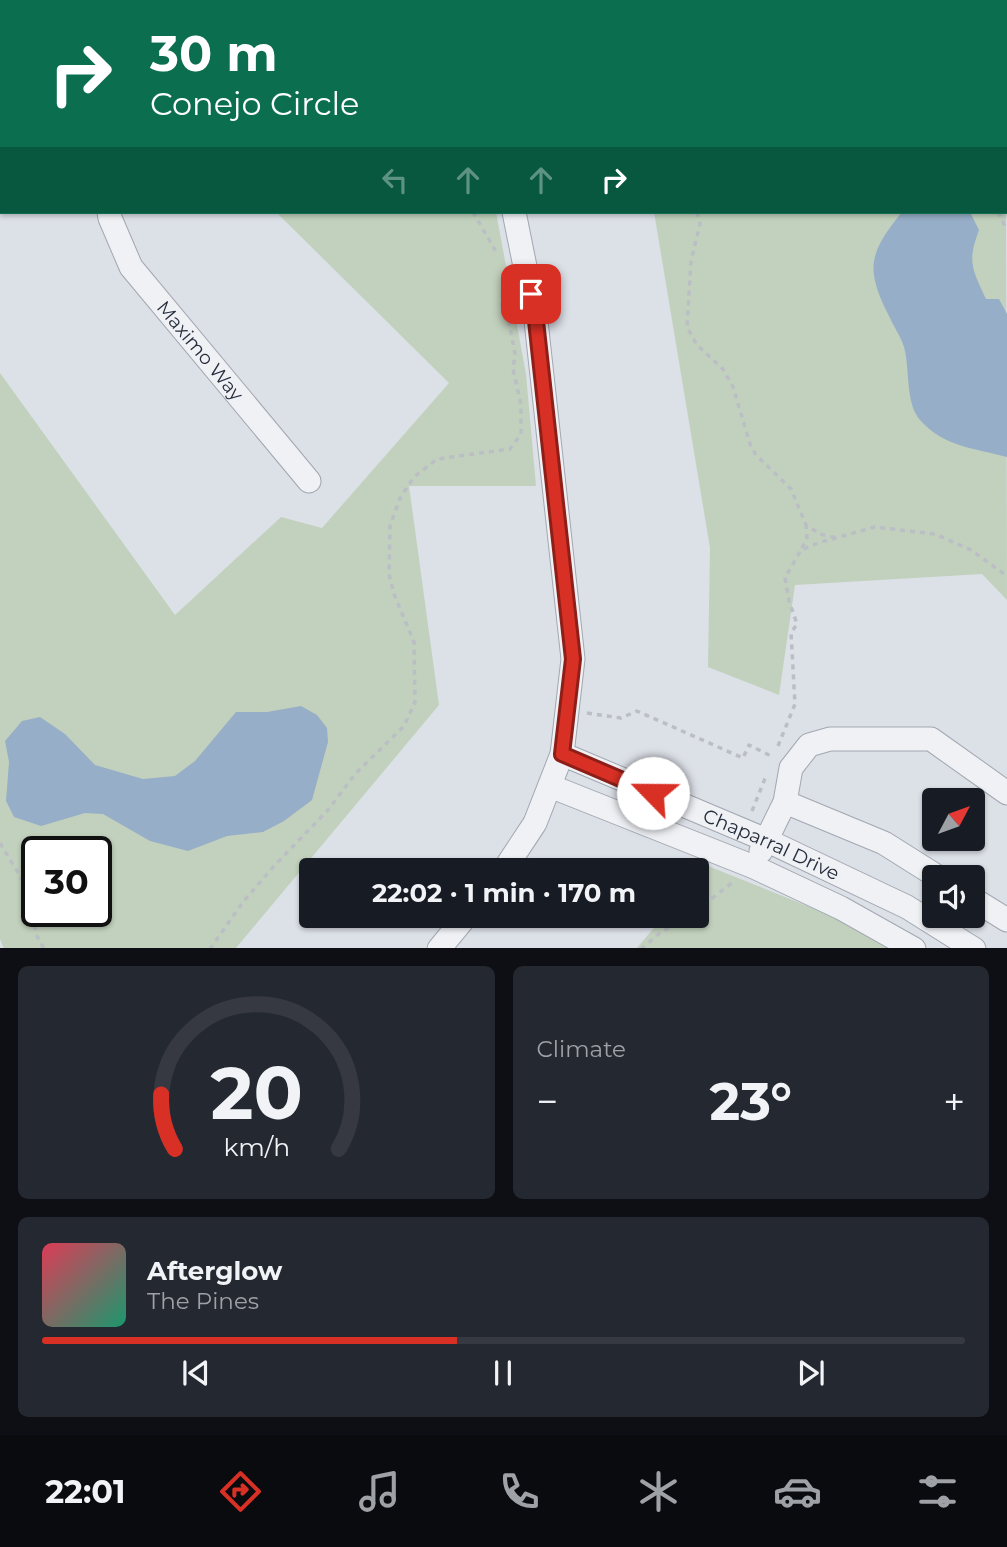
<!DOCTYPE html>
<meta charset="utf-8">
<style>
body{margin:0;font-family:Montserrat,sans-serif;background:#242831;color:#f1f3f6;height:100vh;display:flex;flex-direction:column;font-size:26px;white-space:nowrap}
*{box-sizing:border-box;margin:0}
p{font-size:23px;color:#9ea1a6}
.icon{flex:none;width:38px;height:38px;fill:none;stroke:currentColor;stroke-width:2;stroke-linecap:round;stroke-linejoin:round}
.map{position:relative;height:948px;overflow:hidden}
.sheet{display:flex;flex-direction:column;gap:18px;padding:18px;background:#0d0f14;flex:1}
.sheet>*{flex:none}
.guide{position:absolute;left:0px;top:0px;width:1008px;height:214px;box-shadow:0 2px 5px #0004;background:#0b6e4f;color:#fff;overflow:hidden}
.needle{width:46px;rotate:49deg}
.buttons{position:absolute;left:922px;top:788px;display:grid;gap:14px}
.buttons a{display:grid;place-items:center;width:63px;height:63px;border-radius:7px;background:#171b24;box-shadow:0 2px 5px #0004;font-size:35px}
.speed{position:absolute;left:21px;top:836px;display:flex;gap:14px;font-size:35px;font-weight:700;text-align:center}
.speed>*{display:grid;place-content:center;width:91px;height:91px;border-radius:50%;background:#171b24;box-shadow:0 2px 5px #0004;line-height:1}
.speed .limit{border:4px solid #111;border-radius:10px;background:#fff;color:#111}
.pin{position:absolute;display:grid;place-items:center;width:60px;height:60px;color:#fff;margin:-30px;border-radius:14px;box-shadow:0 4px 10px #0006}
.me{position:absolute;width:77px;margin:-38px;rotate:293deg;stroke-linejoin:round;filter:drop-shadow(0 0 5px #0008)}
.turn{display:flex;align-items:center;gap:24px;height:147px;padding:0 35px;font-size:32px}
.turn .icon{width:91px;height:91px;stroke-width:2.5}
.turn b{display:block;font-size:49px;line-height:60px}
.lanes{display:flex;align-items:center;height:66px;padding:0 35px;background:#0003;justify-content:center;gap:35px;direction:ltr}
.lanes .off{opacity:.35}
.big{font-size:52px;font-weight:700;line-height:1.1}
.sheet .card{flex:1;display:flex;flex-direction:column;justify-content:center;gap:10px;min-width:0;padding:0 24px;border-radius:10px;background:#242831}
.sheet .dial{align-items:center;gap:0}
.dial svg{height:182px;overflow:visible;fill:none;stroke:#363941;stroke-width:7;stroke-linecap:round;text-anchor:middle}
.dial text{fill:#f1f3f6;stroke:none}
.song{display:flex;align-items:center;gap:21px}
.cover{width:84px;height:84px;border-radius:10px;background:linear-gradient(135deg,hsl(350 70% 55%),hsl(160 70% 35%))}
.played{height:7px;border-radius:4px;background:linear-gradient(90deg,#d93025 45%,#363941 45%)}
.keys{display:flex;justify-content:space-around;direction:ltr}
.heat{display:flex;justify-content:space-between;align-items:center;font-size:38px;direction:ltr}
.sheet .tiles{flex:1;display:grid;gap:18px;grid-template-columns:1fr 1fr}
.card:last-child{grid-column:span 2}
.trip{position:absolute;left:299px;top:858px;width:410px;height:70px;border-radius:7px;background:#171b24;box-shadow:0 2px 5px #0004;font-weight:700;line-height:70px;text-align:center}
.dock{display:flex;height:112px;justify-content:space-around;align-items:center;background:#090b0e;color:#9ea1a6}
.dock .icon{width:49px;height:49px}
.dock .selected{color:#d93025}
.dock b{font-size:32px;color:#f1f3f6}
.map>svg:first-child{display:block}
</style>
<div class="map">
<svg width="1007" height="949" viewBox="0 0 1007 949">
<rect width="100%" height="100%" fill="#dce0e7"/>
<path fill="#c2d1bd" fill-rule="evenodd" d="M593 0H951L952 2H594Z
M1006 199 1007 600 982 574 795 585 779 695 708 667 710 548 654 212H1006Z
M276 212H496L526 374 536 486H409L439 705 236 948 4 949 0 939V373L175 615 281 517 322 528 449 383ZM37 852H96V912H37Z
M708 866 842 920 887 948 636 949 665 915H696L697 879Z"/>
<path fill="#96aec7" d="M902 212H970L979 230C967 262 972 269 986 299H999L1007 314V457C974 448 944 447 920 420 905 403 910 367 904 347 901 337 894 327 890 318 865 269 868 254 902 212Z
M301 706 317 715 327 728 328 742 312 800 284 821 263 832 227 836 188 851 150 841 103 814 85 813 41 826 14 817 6 801 9 762 5 741 22 721 40 717 65 734 95 765 143 779 175 776 195 761 236 712H267Z"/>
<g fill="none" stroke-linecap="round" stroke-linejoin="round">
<defs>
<g id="minor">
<path d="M449 0 450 2"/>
<path d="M192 2 193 0"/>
<path d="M1006 2H1007"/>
<path id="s1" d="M109 212 110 218 131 267 309 481"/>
<path id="s2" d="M562 754 766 840 907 907 974 949"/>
<path d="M550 786 754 867 841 908 914 949"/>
<path d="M785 802 884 843 938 877"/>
<path d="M761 851 785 802 791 768 809 745 830 739H931L1007 793"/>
<path d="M504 870 535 823 562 754 573 659 536 321 514 212"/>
<path d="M973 899 1007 920"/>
<path d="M439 949 467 915"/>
</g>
</defs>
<use href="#minor" stroke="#a2a7b1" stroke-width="25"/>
<path stroke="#bbbec5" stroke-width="3.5" stroke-dasharray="5 5" stroke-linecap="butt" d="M626 0V2
M930 0 931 2
M536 2 539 0
M473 212 498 255
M697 212 700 224 691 261 687 327 697 345 723 369 733 387 750 444 756 455 791 489 806 525 820 534 837 538
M998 212 1007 230
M802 548 807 538 806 526
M587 713 621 718 637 711 743 758 749 745 773 757
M778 746 795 704 791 633 797 624 789 601 785 578 801 550 821 542 875 527 935 534 971 550 1007 576
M752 811 766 776
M0 843 24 883 37 936 44 949
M696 911 733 882
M210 949 243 902 274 866 328 810 355 774 404 726 415 702 414 642 394 594 389 574 390 526 400 498 414 477 437 459 510 449 521 434V405L513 369 515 354 509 322 502 308 503 279
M641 949 660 933 690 915"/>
<use href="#minor" stroke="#eff1f5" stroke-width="23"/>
</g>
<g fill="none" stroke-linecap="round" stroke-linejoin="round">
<defs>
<path id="route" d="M531 294 536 321 573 659 562 754 653 793"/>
</defs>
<use href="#route" stroke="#8d1f18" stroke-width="18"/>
<use href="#route" stroke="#d93025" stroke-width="12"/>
</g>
<g text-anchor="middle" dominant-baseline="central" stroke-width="7" stroke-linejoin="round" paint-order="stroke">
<g font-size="19" fill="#262e3d" stroke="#ebeff4">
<text stroke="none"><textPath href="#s1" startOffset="168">Maximo Way</textPath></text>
<text stroke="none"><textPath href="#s2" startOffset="228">Chaparral Drive</textPath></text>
</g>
</g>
</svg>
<div class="buttons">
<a><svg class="needle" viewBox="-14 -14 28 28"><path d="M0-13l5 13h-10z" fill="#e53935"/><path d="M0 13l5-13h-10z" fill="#9ea1a6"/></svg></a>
<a><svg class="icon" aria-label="sound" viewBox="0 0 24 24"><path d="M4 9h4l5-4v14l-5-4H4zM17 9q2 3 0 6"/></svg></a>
</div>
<div class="speed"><div class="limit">30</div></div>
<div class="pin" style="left:531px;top:294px;background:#d93025"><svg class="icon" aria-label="arrive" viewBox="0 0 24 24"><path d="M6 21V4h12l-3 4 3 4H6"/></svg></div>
<svg class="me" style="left:653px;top:793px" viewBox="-20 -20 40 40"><circle r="19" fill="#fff"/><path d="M0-13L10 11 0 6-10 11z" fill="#d93025"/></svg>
<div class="trip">22:02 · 1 min · 170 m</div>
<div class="guide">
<div class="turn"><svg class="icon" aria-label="right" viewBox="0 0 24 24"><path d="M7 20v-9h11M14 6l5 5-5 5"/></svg><div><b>30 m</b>Conejo Circle</div></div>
<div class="lanes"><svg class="icon off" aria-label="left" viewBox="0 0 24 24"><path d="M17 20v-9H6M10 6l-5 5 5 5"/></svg><svg class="icon off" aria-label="ahead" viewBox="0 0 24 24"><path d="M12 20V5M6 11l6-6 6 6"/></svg><svg class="icon off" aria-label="ahead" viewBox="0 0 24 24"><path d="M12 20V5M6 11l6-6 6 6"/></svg><svg class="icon" aria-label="right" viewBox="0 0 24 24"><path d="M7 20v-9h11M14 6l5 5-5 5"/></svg></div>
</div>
</div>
<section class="sheet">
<div class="tiles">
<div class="card dial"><svg viewBox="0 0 100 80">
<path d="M14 69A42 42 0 1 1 86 69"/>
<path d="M14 69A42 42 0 0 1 8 45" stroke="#d93025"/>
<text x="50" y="56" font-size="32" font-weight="700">20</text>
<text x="50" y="72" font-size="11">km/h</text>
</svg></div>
<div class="card"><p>Climate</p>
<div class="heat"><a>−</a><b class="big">23°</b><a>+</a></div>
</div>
<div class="card">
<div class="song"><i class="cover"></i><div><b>Afterglow</b><p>The Pines</p></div></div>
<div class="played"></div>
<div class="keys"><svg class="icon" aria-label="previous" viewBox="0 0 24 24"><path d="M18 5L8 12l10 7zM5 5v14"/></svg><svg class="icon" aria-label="pause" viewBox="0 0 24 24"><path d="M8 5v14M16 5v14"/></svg><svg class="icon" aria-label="next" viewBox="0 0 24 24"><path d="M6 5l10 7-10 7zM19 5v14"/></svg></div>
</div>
</div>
</section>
<nav class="dock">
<b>22:01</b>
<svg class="icon selected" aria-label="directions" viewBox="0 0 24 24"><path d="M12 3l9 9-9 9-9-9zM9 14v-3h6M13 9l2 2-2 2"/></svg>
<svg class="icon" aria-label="music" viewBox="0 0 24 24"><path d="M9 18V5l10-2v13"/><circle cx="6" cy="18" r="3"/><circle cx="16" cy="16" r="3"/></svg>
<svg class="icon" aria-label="phone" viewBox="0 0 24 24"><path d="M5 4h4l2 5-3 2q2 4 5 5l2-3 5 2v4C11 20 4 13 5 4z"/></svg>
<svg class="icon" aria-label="climate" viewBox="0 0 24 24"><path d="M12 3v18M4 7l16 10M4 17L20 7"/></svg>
<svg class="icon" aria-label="car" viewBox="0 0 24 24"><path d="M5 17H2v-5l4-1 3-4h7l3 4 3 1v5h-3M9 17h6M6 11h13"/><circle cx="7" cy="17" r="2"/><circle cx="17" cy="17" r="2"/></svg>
<svg class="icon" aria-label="filters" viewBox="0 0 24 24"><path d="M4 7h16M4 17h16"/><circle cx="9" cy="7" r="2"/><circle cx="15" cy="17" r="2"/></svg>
</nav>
